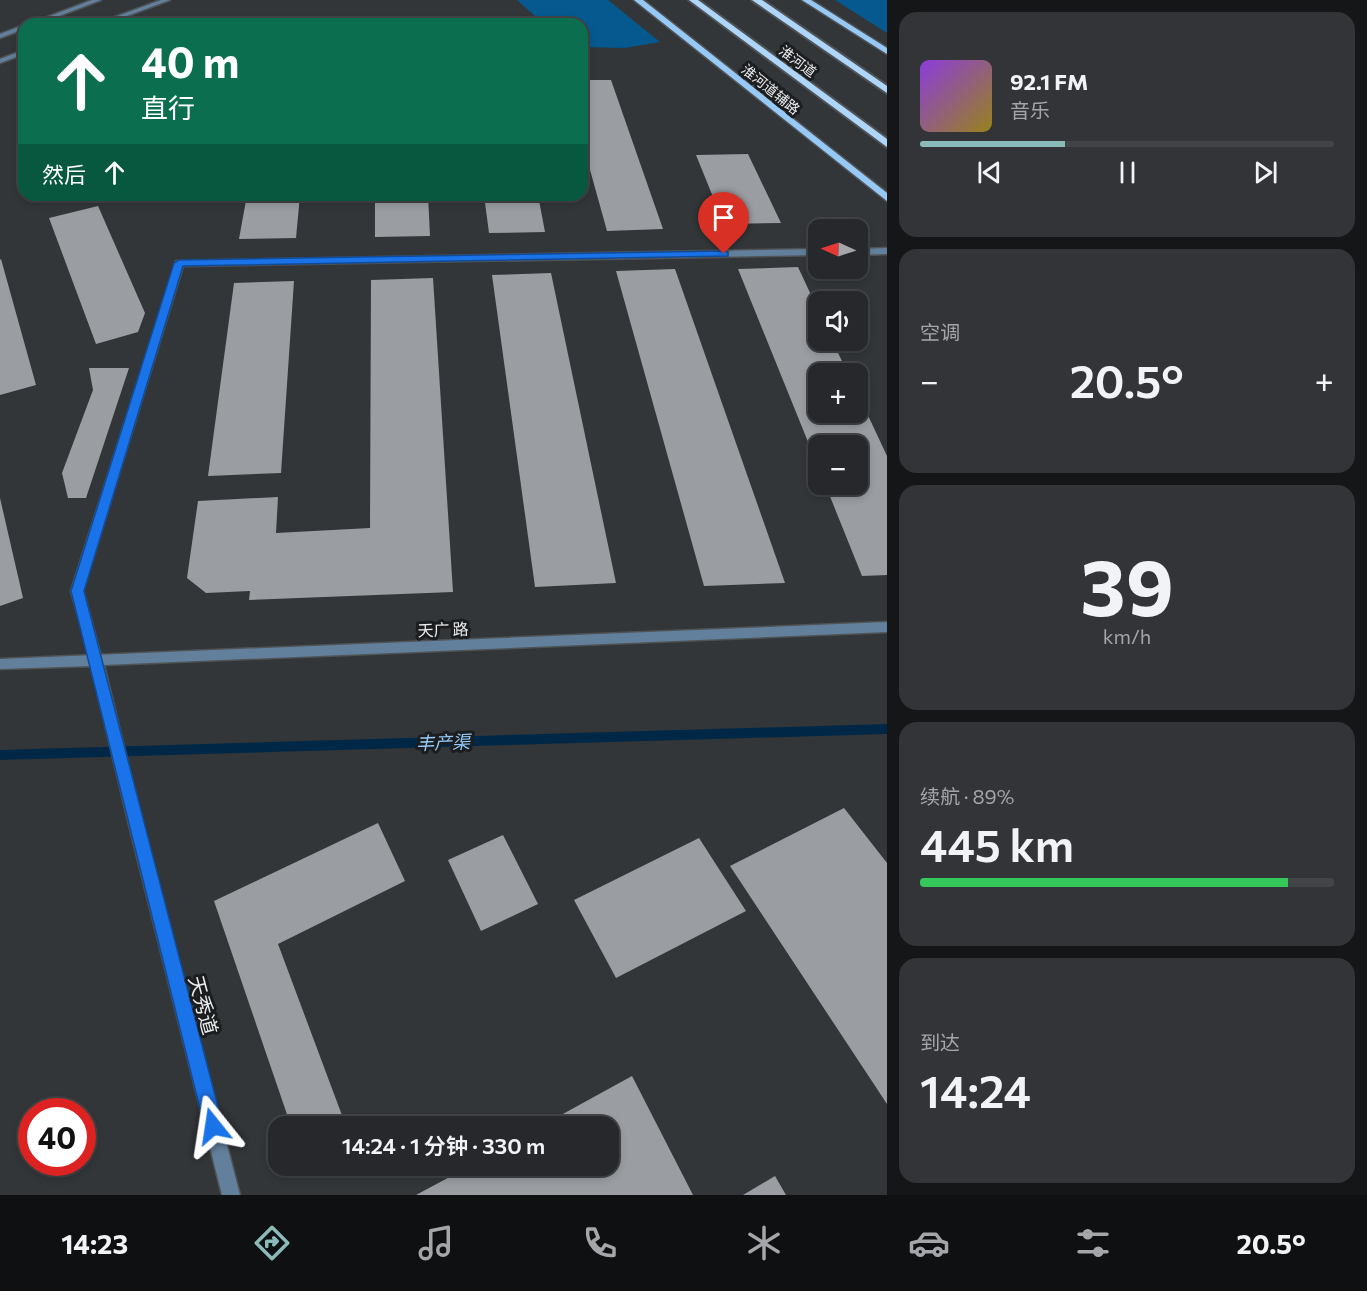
<!DOCTYPE html>
<html lang="zh">
<meta charset="utf-8">
<style>
body{margin:0;font-family:Commissioner,"Noto Sans SC",sans-serif;background:#323437;color:#f1f3f6;height:100vh;display:flex;flex-direction:column;font-size:22px;white-space:nowrap}
*{box-sizing:border-box;margin:0}
p{font-size:20px;color:#a4a6a9}
.icon{flex:none;width:33px;height:33px;fill:none;stroke:currentColor;stroke-width:2;stroke-linecap:round;stroke-linejoin:round}
.map{position:relative;flex:1;overflow:hidden}
.side{display:flex;flex-direction:column;gap:12px;padding:12px;background:#151618;width:480px}
.side>*{flex:none}
.banner{position:absolute;left:18px;top:18px;width:570px;height:183px;border-radius:18px;box-shadow:0 3px 9px #0003,0 0 0 2px #424447;background:#0b6e4f;color:#fff;overflow:hidden}
.needle{width:39px;rotate:273deg}
.fabs{position:absolute;left:808px;top:219px;display:grid;gap:12px}
.fabs a{display:grid;place-items:center;width:60px;height:60px;border-radius:12px;background:#26282b;box-shadow:0 3px 9px #0003,0 0 0 2px #424447;font-size:30px}
.speed{position:absolute;left:18px;top:1098px;display:flex;gap:12px;font-size:30px;font-weight:700;text-align:center}
.speed>*{display:grid;place-content:center;width:78px;height:78px;border-radius:50%;background:#26282b;box-shadow:0 3px 9px #0003,0 0 0 2px #424447;line-height:1}
.speed .limit{border:9px solid #d22;background:#fff;color:#111}
.pin{position:absolute;display:grid;place-items:center;width:51px;height:51px;color:#fff;margin:-62px -26px;border-radius:50% 50% 50% 0;rotate:-45deg;box-shadow:0 0 6px #0007}
.pin .icon{rotate:45deg}
.me{position:absolute;width:66px;margin:-33px;rotate:345deg;stroke-linejoin:round;filter:drop-shadow(0 0 4px #0008)}
.turn{display:flex;align-items:center;gap:21px;height:126px;padding:0 24px;font-size:27px}
.turn .icon{width:78px;height:78px;stroke-width:2.5}
.turn b{display:block;font-size:42px;line-height:51px}
.then{display:flex;align-items:center;height:57px;padding:0 24px;background:#0003;gap:12px;font-size:22px}
.big{font-size:45px;font-weight:600;line-height:1.1}
.side .widget{flex:1;display:flex;flex-direction:column;justify-content:center;gap:9px;min-width:0;padding:0 21px;border-radius:18px;background:#323437}
.side .dial{align-items:center;gap:0}
.dial b{font-size:78px;line-height:1}
.song{display:flex;align-items:center;gap:18px}
.cover{width:72px;height:72px;border-radius:9px;background:linear-gradient(135deg,hsl(270 70% 55%),hsl(50 70% 35%))}
.played{height:6px;border-radius:3px;background:linear-gradient(90deg,#8bbbb9 35%,#424447 35%)}
.keys{display:flex;justify-content:space-around;direction:ltr}
.heat{display:flex;justify-content:space-between;align-items:center;font-size:33px;direction:ltr}
.charge{height:9px;border-radius:4px;background:linear-gradient(90deg,#34c759 89%,#424447 0)}
.trip{position:absolute;left:268px;top:1116px;width:351px;height:60px;border-radius:18px;background:#26282b;box-shadow:0 3px 9px #0003,0 0 0 2px #424447;font-weight:600;line-height:60px;text-align:center}
.menu{display:flex;height:96px;justify-content:space-around;align-items:center;background:#0f1011;color:#a4a6a9}
.menu .icon{width:42px;height:42px}
.menu .on{color:#8bbbb9}
.menu b{font-size:27px;color:#f1f3f6}
main{display:flex;flex:1;min-height:0}
.map>svg:first-child{display:block}
</style>
<main>
<div class="map">
<svg width="887" height="1195" viewBox="0 0 887 1195">
<rect width="100%" height="100%" fill="#323639"/>
<path fill="#05598f" d="M517 0H608L660 42 624 48 582 47V24H544Z
M835 0H887V33Z"/>
<g fill="none" stroke-linecap="round" stroke-linejoin="round">
<path fill="#002846" fill-rule="evenodd" d="M887 724V734L0 760V750Z"/>
</g>
<path fill="#9a9ea2" d="M582 80H611L663 229 607 231 582 141Z
M748 154 781 223 724 224 696 155Z
M247 195H300L296 238 239 239Z
M375 195H428L430 236 375 237Z
M484 195H538L545 232 489 233Z
M98 206 145 313 138 332 96 344 49 218Z
M1 259 36 385 0 395V260Z
M798 267 819 312V340H832L848 374H819V412H858V394L887 456V575L862 576 825 484H858V446H819V469L738 269Z
M675 269 785 583 704 586 616 271Z
M551 273 616 583 535 587 492 275Z
M433 278 453 592 249 600 250 591 206 593 187 578 198 501 278 497 276 533 370 528 371 280Z
M294 281 281 473 208 476 234 283Z
M89 368H129L86 498H68L62 473 93 390Z
M0 498 23 598 0 606Z
M844 808 887 863V1104L730 866Z
M378 823 405 881 278 944 346 1126H291L214 901Z
M503 835 538 904 481 931 448 860Z
M699 838 746 911 616 978 574 900Z
M632 1076 693 1195H416L470 1166H609V1126H541Z
M304 1166H325L307 1176Z
M775 1176 786 1195H743Z"/>
<g fill="none" stroke-linecap="round" stroke-linejoin="round">
<defs>
<path id="minor" d="M887 248V254L858 255V249Z
M819 249V255L183 266 83 591 102 660 100 664 96 665 92 664 71 591 176 261Z"/>
<path id="tertiary" d="M92 0H101L38 24H29Z
M161 0H170L105 24H96Z
M24 25V29L0 38V34Z
M24 50V54L0 63V59Z
M887 622V632L104 665 143 825 240 1195H222L129 825 91 666 0 669V659Z"/>
<path id="primary" d="M634 0H643L887 193V201Z
M802 0H811L887 48V54Z"/>
<path id="trunk" d="M689 0H698L887 139V147Z
M752 0H762L887 86V93Z"/>
</defs>
<use href="#minor" stroke="#4f5356" stroke-width="3"/>
<use href="#tertiary" stroke="#4f5356" stroke-width="3"/>
<use href="#primary" stroke="#4f5356" stroke-width="3"/>
<use href="#trunk" stroke="#4f5356" stroke-width="4"/>
<use href="#minor" fill="#62809c" fill-rule="evenodd"/>
<use href="#tertiary" fill="#62809c" fill-rule="evenodd"/>
<use href="#primary" fill="#97c9f6" fill-rule="evenodd"/>
<use href="#trunk" fill="#aed6fa" fill-rule="evenodd"/>
</g>
<path fill="#1a73e8" stroke="#114b97" stroke-width="1.5" d="M724 251 728 252V256L183 266 84 591 223 1126 220 1133 213 1135 206 1133 71 591 174 263 179 260Z"/>
<g text-anchor="middle" dominant-baseline="central" stroke-width="6" stroke-linejoin="round" paint-order="stroke">
<g font-size="14" fill="#e9ecee" stroke="#1b1d1f">
<text transform="translate(798 61) rotate(37)">淮河道</text>
<text transform="translate(771 89) rotate(39)">淮河道辅路</text>
</g>
<g font-size="16" fill="#e9ecee" stroke="#1b1d1f">
<text transform="translate(443 629) rotate(-2)">天广 路</text>
</g>
<g font-size="18" font-style="italic" fill="#94cbfc" stroke="#1b1d1f">
<text transform="translate(443 742) rotate(-2)">丰产渠</text>
</g>
<g font-size="20" fill="#e9ecee" stroke="#1b1d1f">
<text transform="translate(204 1005) rotate(75)">天秀道</text>
</g>
</g>
</svg>
<div class="fabs">
<a><svg class="needle" viewBox="-14 -14 28 28"><path d="M0-13l5 13h-10z" fill="#e53935"/><path d="M0 13l5-13h-10z" fill="#a4a6a9"/></svg></a>
<a><svg class="icon" aria-label="sound" viewBox="0 0 24 24"><path d="M4 9h4l5-4v14l-5-4H4zM17 9q2 3 0 6"/></svg></a>
<a>+</a>
<a>−</a>
</div>
<div class="speed"><div class="limit">40</div></div>
<div class="pin" style="left:724px;top:254px;background:#d93025"><svg class="icon" aria-label="arrive" viewBox="0 0 24 24"><path d="M6 21V4h12l-3 4 3 4H6"/></svg></div>
<svg class="me" style="left:213px;top:1126px" viewBox="-20 -20 40 40"><path d="M0-17L14 15 0 8-14 15z" fill="#1a73e8" stroke="#fff" stroke-width="4"/></svg>
<div class="trip">14:24 · 1 分钟 · 330 m</div>
<div class="banner">
<div class="turn"><svg class="icon" aria-label="ahead" viewBox="0 0 24 24"><path d="M12 20V5M6 11l6-6 6 6"/></svg><div><b>40 m</b>直行</div></div>
<div class="then">然后<svg class="icon" aria-label="ahead" viewBox="0 0 24 24"><path d="M12 20V5M6 11l6-6 6 6"/></svg></div>
</div>
</div>
<section class="side">
<div class="widget">
<div class="song"><i class="cover"></i><div><b>92.1 FM</b><p>音乐</p></div></div>
<div class="played"></div>
<div class="keys"><svg class="icon" aria-label="previous" viewBox="0 0 24 24"><path d="M18 5L8 12l10 7zM5 5v14"/></svg><svg class="icon" aria-label="pause" viewBox="0 0 24 24"><path d="M8 5v14M16 5v14"/></svg><svg class="icon" aria-label="next" viewBox="0 0 24 24"><path d="M6 5l10 7-10 7zM19 5v14"/></svg></div>
</div>
<div class="widget"><p>空调</p>
<div class="heat"><a>−</a><b class="big">20.5°</b><a>+</a></div>
</div>
<div class="widget dial"><b>39</b><p>km/h</p></div>
<div class="widget"><p>续航 · 89%</p><b class="big">445 km</b><div class="charge"></div></div>
<div class="widget"><p>到达</p><b class="big">14:24</b></div>
</section>
</main>
<nav class="menu">
<b>14:23</b>
<svg class="icon on" aria-label="directions" viewBox="0 0 24 24"><path d="M12 3l9 9-9 9-9-9zM9 14v-3h6M13 9l2 2-2 2"/></svg>
<svg class="icon" aria-label="music" viewBox="0 0 24 24"><path d="M9 18V5l10-2v13"/><circle cx="6" cy="18" r="3"/><circle cx="16" cy="16" r="3"/></svg>
<svg class="icon" aria-label="phone" viewBox="0 0 24 24"><path d="M5 4h4l2 5-3 2q2 4 5 5l2-3 5 2v4C11 20 4 13 5 4z"/></svg>
<svg class="icon" aria-label="climate" viewBox="0 0 24 24"><path d="M12 3v18M4 7l16 10M4 17L20 7"/></svg>
<svg class="icon" aria-label="car" viewBox="0 0 24 24"><path d="M5 17H2v-5l4-1 3-4h7l3 4 3 1v5h-3M9 17h6M6 11h13"/><circle cx="7" cy="17" r="2"/><circle cx="17" cy="17" r="2"/></svg>
<svg class="icon" aria-label="filters" viewBox="0 0 24 24"><path d="M4 7h16M4 17h16"/><circle cx="9" cy="7" r="2"/><circle cx="15" cy="17" r="2"/></svg>
<b>20.5°</b>
</nav>
